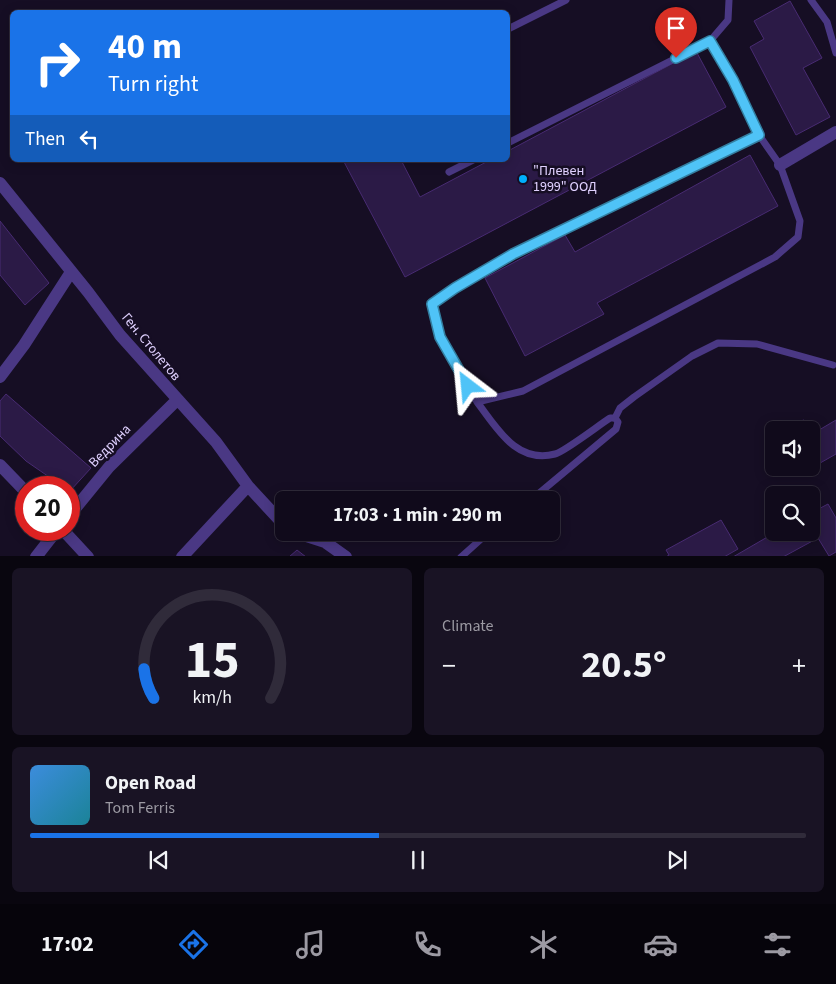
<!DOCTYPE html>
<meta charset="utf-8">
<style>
body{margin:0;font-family:"Source Sans 3",sans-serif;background:#191324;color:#f1f3f6;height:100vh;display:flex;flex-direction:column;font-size:19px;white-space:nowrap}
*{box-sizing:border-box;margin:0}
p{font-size:16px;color:#9c9aa3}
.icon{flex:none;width:28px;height:28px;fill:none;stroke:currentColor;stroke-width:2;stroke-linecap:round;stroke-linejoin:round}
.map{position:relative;height:556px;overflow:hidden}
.panel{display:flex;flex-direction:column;gap:12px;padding:12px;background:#09060f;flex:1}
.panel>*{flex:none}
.top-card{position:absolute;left:10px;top:10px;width:500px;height:152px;border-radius:8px;box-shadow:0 2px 12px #0003,0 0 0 1px #302b3a;background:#1a73e8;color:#fff;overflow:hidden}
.buttons{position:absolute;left:765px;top:421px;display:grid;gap:10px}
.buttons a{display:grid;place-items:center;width:55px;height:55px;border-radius:8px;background:#100a1b;box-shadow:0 2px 12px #0003,0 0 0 1px #302b3a;font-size:25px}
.speed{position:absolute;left:15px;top:476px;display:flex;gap:10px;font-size:25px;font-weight:700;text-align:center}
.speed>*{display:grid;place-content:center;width:65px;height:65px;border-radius:50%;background:#100a1b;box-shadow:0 2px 12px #0003,0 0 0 1px #302b3a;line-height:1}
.speed .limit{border:8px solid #d22;background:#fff;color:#111}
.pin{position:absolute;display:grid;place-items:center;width:42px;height:42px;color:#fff;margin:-51px -21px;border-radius:50% 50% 50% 0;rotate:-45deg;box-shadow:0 0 5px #0007}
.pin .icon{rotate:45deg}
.me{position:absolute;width:55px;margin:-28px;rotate:331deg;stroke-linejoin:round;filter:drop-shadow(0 0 4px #0008)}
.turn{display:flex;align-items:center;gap:18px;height:105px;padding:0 15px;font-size:22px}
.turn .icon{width:65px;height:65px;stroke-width:2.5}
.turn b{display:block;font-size:35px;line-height:42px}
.then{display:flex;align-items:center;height:48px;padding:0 15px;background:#0003;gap:10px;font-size:19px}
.big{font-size:38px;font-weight:700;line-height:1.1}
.panel .widget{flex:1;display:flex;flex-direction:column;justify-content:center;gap:8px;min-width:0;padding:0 18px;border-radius:8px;background:#191324}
.panel .dial{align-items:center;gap:0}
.dial svg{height:130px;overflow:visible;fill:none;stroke:#302b3a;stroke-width:7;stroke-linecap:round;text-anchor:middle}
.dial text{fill:#f1f3f6;stroke:none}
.song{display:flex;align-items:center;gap:15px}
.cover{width:60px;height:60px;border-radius:8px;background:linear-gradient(135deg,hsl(210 70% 55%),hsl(190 70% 35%))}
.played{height:5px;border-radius:2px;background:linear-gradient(90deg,#1a73e8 45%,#302b3a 45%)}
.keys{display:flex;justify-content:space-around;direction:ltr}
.heat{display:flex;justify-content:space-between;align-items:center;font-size:28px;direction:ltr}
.panel .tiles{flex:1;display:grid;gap:12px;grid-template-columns:1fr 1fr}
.widget:last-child{grid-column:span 2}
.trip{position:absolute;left:275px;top:491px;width:285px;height:50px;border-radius:8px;background:#100a1b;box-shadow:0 2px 12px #0003,0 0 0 1px #302b3a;font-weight:700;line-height:50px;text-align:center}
.dock{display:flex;height:80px;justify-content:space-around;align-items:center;background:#06040b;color:#9c9aa3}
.dock .icon{width:35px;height:35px}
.dock .on{color:#1a73e8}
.dock b{font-size:22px;color:#f1f3f6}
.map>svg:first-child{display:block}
</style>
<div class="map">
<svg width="836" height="557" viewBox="0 0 836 557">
<rect width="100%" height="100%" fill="#160e24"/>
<path fill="#2b1a46" stroke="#482b72" d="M790 1 822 58 803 68 830 117 796 135 750 47 764 39 754 21Z
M696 51 726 107 405 277 343 160H401L420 197 490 160H508V151Z
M750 155 778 206 597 303 604 314 525 356 485 278 565 235 575 252Z
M0 221 49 283 25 305 0 275Z
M6 394 91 468 70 491 69 488H65L26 461 0 436V401Z
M804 420 814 433 836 420V454L806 471 804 468H811V430H783L784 426Z
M828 504 836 518V552L829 556 818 538 783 557H733L776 532H811V513Z
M721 520 738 549 724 557H666L669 555 666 550Z
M297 550 306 557H289Z"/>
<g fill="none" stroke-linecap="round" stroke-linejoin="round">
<path stroke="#4a3884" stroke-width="7" d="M811 0 827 22 836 53
M508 29 566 0
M710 41 733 80 759 135 513 254 455 288 432 304 440 337 477 402 523 391 775 257 798 237 800 221 780 165 759 135
M508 143 710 41 728 20 729 0
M449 172 473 160
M477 402C497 428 516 464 555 454 564 452 599 425 610 418H615L618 422 616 429 531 500
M615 418 620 408 634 397 692 356 718 343 757 344 833 365
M461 557 489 532"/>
<path stroke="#4a3884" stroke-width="12" d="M780 165 836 132
M0 183 88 292 120 335 216 442 248 486 284 525
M0 377 24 345 71 272
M0 465 26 492
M69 516 109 467 176 401
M63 530 88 557
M294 532 325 542 346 557
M36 557 57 530
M182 557 248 486"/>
</g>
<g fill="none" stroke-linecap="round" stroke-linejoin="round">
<defs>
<path id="route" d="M468 386 440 337 432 304 455 288 513 254 759 135 733 80 710 41 676 58"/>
</defs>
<use href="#route" stroke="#337fa1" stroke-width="12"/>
<use href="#route" stroke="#4fc3f7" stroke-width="9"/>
</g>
<circle fill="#00b0fc" stroke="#160e24" stroke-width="2" cx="523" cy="179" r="5"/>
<g text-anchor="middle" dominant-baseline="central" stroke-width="5" stroke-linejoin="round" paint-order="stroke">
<g font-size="14" fill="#e0d1ff" stroke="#160e24" text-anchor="start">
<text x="533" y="171">"Плевен<tspan x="533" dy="16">1999" ООД</tspan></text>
</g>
<g font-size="14" fill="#e0d1ff" stroke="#160e24">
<text transform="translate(151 347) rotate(50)">Ген. Столетов</text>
<text transform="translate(110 446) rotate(-46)">Ведрина</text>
</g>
</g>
</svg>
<div class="buttons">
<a><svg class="icon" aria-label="sound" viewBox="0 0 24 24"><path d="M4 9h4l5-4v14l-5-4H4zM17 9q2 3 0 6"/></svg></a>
<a><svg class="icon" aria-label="search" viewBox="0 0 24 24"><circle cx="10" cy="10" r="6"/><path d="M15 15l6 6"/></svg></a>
</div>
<div class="speed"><div class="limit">20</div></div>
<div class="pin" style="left:676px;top:58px;background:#d93025"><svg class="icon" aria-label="arrive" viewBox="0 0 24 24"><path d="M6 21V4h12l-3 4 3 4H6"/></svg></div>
<svg class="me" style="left:468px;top:386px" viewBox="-20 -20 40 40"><path d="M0-17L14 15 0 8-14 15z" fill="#4fc3f7" stroke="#fff" stroke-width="4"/></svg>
<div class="trip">17:03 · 1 min · 290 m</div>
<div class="top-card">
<div class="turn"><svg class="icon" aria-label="right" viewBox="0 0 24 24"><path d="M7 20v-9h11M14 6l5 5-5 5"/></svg><div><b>40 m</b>Turn right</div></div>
<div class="then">Then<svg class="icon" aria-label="left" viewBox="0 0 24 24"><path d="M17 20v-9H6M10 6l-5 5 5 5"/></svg></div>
</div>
</div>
<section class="panel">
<div class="tiles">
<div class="widget dial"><svg viewBox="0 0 100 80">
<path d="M14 69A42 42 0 1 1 86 69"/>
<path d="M14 69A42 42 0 0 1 8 51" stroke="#1a73e8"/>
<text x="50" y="56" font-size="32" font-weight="700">15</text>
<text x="50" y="72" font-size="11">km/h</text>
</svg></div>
<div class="widget"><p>Climate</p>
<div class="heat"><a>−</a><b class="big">20.5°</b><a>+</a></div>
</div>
<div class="widget">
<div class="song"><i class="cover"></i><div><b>Open Road</b><p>Tom Ferris</p></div></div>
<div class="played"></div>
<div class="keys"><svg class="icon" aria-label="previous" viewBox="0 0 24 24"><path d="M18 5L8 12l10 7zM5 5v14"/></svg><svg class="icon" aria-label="pause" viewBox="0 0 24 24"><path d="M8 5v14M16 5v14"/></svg><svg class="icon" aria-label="next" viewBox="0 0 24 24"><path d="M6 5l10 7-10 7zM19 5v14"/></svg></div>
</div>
</div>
</section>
<nav class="dock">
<b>17:02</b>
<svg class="icon on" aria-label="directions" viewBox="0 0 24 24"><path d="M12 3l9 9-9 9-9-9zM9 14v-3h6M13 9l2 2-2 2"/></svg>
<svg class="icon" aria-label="music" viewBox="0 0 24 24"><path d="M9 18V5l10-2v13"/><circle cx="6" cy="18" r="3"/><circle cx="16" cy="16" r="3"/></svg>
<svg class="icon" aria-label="phone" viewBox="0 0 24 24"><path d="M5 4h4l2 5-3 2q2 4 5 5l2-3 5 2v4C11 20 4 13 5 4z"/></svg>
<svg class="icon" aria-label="climate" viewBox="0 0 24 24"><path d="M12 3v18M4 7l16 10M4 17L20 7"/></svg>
<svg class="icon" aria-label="car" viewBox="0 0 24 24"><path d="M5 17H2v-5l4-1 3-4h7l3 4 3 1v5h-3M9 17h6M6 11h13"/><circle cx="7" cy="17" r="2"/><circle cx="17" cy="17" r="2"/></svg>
<svg class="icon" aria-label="filters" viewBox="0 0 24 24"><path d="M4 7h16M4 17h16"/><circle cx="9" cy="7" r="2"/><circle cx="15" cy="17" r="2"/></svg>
</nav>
